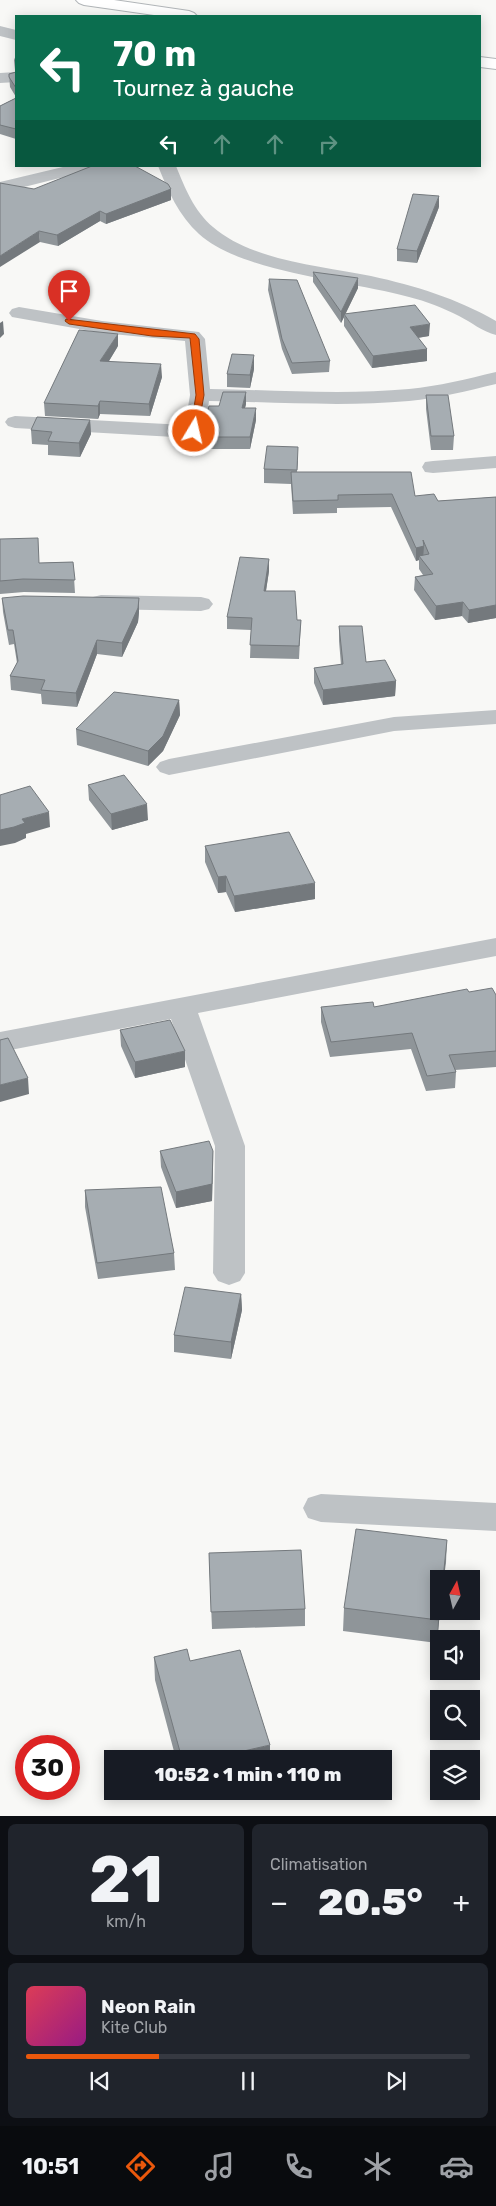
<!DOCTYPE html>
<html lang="fr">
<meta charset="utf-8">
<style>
body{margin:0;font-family:Rubik,sans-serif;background:#20242c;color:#f1f3f6;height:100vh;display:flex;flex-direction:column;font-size:19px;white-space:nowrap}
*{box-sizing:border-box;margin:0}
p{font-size:16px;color:#9ea1a6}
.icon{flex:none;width:28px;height:28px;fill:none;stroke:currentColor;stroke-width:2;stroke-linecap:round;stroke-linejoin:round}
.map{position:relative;height:1816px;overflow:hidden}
.drawer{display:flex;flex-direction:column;gap:8px;padding:8px;background:#0d0f14;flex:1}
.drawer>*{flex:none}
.guide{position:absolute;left:15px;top:15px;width:466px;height:152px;border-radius:0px;box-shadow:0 2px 12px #0003;background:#0b6e4f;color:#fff;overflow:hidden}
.needle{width:32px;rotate:8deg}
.fabs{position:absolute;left:430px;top:1570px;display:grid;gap:10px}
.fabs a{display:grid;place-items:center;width:50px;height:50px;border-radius:0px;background:#171b24;box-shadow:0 2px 12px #0003;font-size:25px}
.speed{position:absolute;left:15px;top:1735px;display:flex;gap:10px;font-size:25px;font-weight:700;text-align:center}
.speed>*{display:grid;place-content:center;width:65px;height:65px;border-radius:50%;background:#171b24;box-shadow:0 2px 12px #0003;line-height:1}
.speed .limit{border:8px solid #d22;background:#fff;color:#111}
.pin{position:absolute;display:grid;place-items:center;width:42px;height:42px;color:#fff;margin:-51px -21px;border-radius:50% 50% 50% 0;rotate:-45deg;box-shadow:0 0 5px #0007}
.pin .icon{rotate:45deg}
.me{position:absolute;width:55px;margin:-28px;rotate:9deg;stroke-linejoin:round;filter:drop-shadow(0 0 4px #0008)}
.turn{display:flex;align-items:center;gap:18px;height:105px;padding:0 15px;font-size:22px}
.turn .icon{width:65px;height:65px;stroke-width:2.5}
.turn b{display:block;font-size:35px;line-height:42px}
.lanes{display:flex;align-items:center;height:48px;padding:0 15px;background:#0003;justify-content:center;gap:25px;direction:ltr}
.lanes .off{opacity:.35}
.big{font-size:38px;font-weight:800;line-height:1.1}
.drawer .card{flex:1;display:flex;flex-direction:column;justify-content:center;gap:8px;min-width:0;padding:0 18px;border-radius:8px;background:#20242c}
.drawer .dial{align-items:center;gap:0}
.dial b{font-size:65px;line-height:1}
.song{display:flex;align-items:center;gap:15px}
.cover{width:60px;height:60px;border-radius:8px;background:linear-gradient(135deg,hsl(350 70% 55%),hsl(310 70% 35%))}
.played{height:5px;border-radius:2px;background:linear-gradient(90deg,#ea580c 30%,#363941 30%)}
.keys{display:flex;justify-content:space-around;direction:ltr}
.heat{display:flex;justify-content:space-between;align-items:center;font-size:28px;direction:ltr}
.drawer .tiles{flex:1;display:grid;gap:8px;grid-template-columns:1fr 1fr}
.card:last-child{grid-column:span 2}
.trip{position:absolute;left:104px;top:1750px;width:288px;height:50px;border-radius:0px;background:#171b24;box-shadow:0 2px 12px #0003;font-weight:800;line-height:50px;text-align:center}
.menu{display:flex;height:80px;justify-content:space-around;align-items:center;background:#090b0e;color:#9ea1a6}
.menu .icon{width:35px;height:35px}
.menu .current{color:#ea580c}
.menu b{font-size:22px;color:#f1f3f6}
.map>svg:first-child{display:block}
</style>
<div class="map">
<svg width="496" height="1816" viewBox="0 0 496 1816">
<rect width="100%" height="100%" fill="#f8f8f6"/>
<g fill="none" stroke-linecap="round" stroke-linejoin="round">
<defs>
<path id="major" d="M76 0H114L189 11 194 13 197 16H161L84 5 79 3Z
M480 57 496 59V69L480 67Z"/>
</defs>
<use href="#major" stroke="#b2b6b9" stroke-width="2"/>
<path fill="#bec2c5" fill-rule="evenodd" d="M0 26 16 30V40L0 36Z
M16 72V82L0 83V73Z
M67 166H129L127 170 121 171 60 178 0 193V182Z
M158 166H176C185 188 194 211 213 227 252 261 322 266 371 276 416 286 456 298 496 321V335C483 332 471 322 459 316 443 308 426 301 409 297 352 281 242 273 199 234 179 216 168 191 158 166Z
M19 307 102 321 199 332 205 339 210 389C276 390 344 395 409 389 439 386 467 379 496 372V384C467 391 439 398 409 401 343 407 275 402 209 401 207 416 209 434 192 438L15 428 8 426 5 422 8 418 15 416 185 425 190 395 185 341 102 333 12 317 9 313 12 309Z
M496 456V468L433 473 425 472 422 467 425 462 433 461Z
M101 595 201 597 209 599 213 604 209 609 201 611 101 609 93 607 89 602 93 597Z
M496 710V724L394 731 169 775 160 772 156 767 160 762 169 759 394 717Z
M496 938V956L198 1013 245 1146V1273L240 1281 229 1285 218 1281 213 1273 215 1146 171 1019 0 1052V1032Z
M321 1494 496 1503V1531L321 1522 308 1518 303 1508 308 1498Z"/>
<use href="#major" fill="#fff" fill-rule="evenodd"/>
</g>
<path fill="#8f9599" d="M16 55V71L15 70 14 60Z
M16 72V97L10 87 9 74Z
M16 98V139L0 134V106Z
M34 189H171V200L106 224 100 221 58 246 40 242Z
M439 207 417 263 397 261V249Z
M313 272 358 288 345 314 429 336 418 338 427 349V361L372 368 344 326V317L341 323 313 282Z
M269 279 330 361 329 372 292 374 282 349 268 290Z
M118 346 109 361 162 377 150 416 100 414 98 419 45 416 44 403Z
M254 369 250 388 227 387V374Z
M426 395 454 436 453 450H431L426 409Z
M246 404 245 408 256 420 250 449H194V437L219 406Z
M90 420 91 434 80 457 48 455V445L32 444 31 430Z
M298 461 297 472 415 496 438 501 496 497V618L468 623 462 616 435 620 414 590 415 577 423 575 419 569V560L416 561 391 507 337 508V513L293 514 291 484 264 483V469Z
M0 539 39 563 73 562 75 593 24 592 0 594Z
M269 559V571L266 591 297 620H301L299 659 250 658 251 630 227 629V617Z
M2 598H139V612L138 622 122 657 97 654 77 707 42 704 41 694 11 690 10 676 17 663 14 644 9 645 3 612Z
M339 626 366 662 396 681 395 696 323 705 314 683V668L341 665 339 641Z
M179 700 180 715 163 751 148 766 77 745 76 729Z
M88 785 148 820 112 830 89 800Z
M205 846 315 899 235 912 226 892 218 893 205 862Z
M469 992 496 995V1067L455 1070 456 1072 455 1088 426 1091 411 1049 330 1057 321 1022V1007H374Z
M120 1030 185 1067 135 1078 121 1046Z
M160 1151 213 1168 212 1201 176 1208 161 1167Z
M85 1190 174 1253 175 1270 98 1279 85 1207Z
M241 1294 242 1310 231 1359 174 1352V1335Z
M447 1540 446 1563 439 1611H440L437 1643 343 1631 344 1608Z
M209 1553 305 1609V1626L212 1629Z
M154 1657 190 1661 270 1759H176L155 1680Z"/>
<path fill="#74797d" d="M171 189V200L106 224V214Z
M439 196V207L417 263V251Z
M100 211V221L58 246 57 235Z
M39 231 40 242 0 267V256Z
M358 278V288L345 315 344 314V317L341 323V312Z
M3 321 4 334 0 338V323Z
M430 324 429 336 409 339 410 327Z
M118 334V346L101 374 100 361Z
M427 349V361L372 368 373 356Z
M254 355V369L250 388V375Z
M161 364 162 377 150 416 149 404Z
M246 392V404L242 419V408Z
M100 401V414L98 419V406Z
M256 408V420L250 449V437Z
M90 420 91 434 80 457 79 443Z
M424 546 423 559 419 556V560L416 561V548Z
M269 559V571L264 603V591Z
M139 598V612L138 622 122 657V643Z
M463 602 462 616 435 620 436 606Z
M496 605V618L468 623 469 610Z
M97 640V654L77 707 76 693Z
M396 681 395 696 323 705V690Z
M179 700 180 715 163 751 148 766V751Z
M147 804 148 820 112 830 111 814Z
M49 812 50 827 26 834V838L15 843 0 846V830L22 819Z
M226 876V892L218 893V877Z
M315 883V899L235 912 234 896Z
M185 1051V1067L135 1078V1062Z
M28 1078 29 1094 0 1102V1085Z
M213 1151 212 1201 176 1208V1192Z
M241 1294 242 1310 231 1359V1342Z
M447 1540 444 1579H443Z
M439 1611H440L437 1643 438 1620Z
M270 1745V1759H209Z"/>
<path fill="#a6adb2" stroke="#74797d" d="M16 72V88L9 77V74Z
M16 98V129L0 125V106Z
M92 166H135L168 184 171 189 106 214 100 211 57 235 39 231 0 256V183L34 189Z
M413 194 439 196 417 251 397 249Z
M313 272 358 278 341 312Z
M269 279 297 280 330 361 292 363 282 339Z
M415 305 430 324 410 327 427 349 373 356 344 314Z
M79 330 118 334 100 361 161 364 149 404 100 401 98 406 44 403Z
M232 354 254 355 250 375 227 374Z
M223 392H246L242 408H256L250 437H194L197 427 206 418 209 406H219Z
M426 395H448L454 436H431Z
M37 417 90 420 79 443 48 441 52 432 31 430Z
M267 446 298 447 297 470 264 469Z
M291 472H411L415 496 434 494 438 501 496 497V605L469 610 463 602 436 606 415 577 433 574 419 556 429 554 423 540 424 546 416 548 392 494 338 495V500L293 501Z
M38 538 39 563 73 562 75 580 23 579 0 581V539Z
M240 557 269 559 264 591H295L297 620H301L299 646 250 645 252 618 227 617Z
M23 596 139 598 138 608 122 643 97 640 76 693 41 690 45 680 10 676 18 661 13 630H8L2 598Z
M339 626H362L366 662 385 660 396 681 323 690 314 668 343 664Z
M114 692 179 700 163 736 148 751 76 729Z
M124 775 147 804 111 814 88 785Z
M30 786 49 812 22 819 25 823 14 827 0 830V795Z
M289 832 315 883 234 896 226 876 218 877 205 846Z
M492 988 496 995V1051L449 1055 456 1072 427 1076 412 1033 331 1042 321 1007 373 1002 374 1007 467 989 469 992Z
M170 1020 185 1051 135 1062 120 1030Z
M8 1038 28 1078 0 1085V1040Z
M209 1141 213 1151 212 1184 176 1192 160 1151Z
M161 1187 174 1253 97 1263 85 1190Z
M185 1287 241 1294 231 1342 174 1335Z
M356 1529 447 1540 443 1579H439V1611L438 1620 344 1608Z
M301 1550 305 1609 211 1612 209 1553Z
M187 1649 190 1661 240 1650 270 1745 209 1759H182L154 1657Z"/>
<path fill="#ea580c" stroke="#983908" d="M66 319 195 334 199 339 204 395 197 433 190 431 196 395 190 338 152 336 69 324 65 321Z"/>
</svg>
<div class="fabs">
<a><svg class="needle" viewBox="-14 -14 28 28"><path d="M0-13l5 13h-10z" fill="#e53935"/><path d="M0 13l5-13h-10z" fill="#9ea1a6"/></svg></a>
<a><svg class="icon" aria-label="sound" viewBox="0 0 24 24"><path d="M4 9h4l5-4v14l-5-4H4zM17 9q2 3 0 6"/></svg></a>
<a><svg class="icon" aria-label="search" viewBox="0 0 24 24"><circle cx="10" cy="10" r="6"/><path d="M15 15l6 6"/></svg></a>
<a><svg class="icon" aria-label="layers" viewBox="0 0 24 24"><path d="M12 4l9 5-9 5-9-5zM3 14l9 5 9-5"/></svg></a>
</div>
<div class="speed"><div class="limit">30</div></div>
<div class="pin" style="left:69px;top:321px;background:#d93025"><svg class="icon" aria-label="arrive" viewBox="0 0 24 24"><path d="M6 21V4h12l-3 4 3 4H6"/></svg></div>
<svg class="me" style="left:194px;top:431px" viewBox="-20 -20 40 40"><circle r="17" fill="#ea580c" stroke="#fff" stroke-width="3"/><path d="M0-11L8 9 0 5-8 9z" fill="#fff"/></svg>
<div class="trip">10:52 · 1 min · 110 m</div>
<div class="guide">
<div class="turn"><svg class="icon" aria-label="left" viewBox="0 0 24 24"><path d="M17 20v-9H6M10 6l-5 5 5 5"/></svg><div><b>70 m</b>Tournez à gauche</div></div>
<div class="lanes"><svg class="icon" aria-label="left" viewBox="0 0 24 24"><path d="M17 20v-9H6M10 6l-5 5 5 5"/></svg><svg class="icon off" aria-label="ahead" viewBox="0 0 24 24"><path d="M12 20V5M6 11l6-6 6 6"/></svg><svg class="icon off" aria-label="ahead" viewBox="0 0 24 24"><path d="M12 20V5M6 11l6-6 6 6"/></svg><svg class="icon off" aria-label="right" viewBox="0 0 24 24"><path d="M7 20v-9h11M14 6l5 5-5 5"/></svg></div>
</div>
</div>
<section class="drawer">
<div class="tiles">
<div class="card dial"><b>21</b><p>km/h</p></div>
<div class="card"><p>Climatisation</p>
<div class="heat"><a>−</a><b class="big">20.5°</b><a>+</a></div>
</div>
<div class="card">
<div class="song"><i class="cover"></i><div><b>Neon Rain</b><p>Kite Club</p></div></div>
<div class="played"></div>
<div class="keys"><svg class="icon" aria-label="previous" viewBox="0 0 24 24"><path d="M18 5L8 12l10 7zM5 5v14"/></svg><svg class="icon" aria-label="pause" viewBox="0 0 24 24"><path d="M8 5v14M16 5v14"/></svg><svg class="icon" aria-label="next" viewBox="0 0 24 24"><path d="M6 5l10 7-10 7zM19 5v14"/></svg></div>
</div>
</div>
</section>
<nav class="menu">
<b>10:51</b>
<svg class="icon current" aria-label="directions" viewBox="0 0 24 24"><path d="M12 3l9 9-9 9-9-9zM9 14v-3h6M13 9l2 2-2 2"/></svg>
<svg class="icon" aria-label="music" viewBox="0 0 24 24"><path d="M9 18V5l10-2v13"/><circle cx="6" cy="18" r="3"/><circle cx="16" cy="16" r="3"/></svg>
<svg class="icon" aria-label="phone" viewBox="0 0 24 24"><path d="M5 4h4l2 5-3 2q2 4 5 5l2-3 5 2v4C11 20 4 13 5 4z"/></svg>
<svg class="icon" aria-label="climate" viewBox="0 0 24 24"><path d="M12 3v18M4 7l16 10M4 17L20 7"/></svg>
<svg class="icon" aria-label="car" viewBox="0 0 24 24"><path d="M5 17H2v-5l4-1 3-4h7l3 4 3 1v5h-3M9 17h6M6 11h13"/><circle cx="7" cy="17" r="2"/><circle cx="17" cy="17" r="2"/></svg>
</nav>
